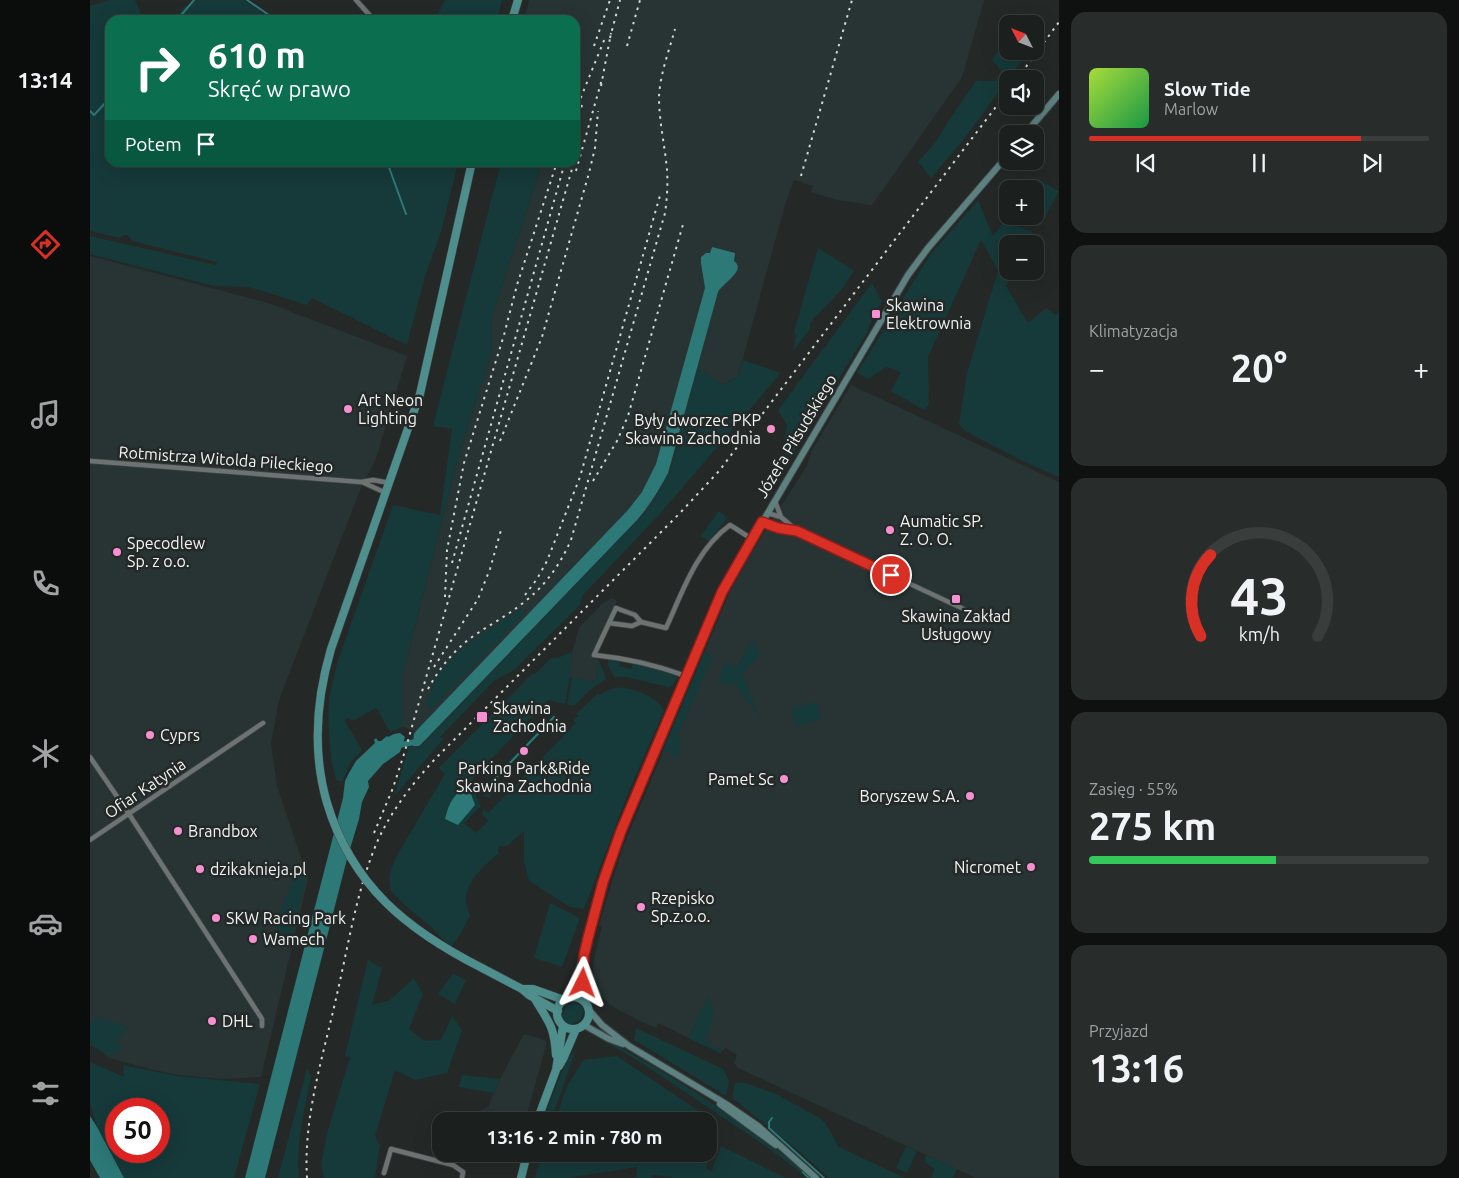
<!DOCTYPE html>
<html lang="pl">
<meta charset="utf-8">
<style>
body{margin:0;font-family:Ubuntu,sans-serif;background:#282c2b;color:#f1f3f6;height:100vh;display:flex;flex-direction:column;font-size:19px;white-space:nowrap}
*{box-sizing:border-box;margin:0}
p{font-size:16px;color:#a0a2a4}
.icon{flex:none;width:28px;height:28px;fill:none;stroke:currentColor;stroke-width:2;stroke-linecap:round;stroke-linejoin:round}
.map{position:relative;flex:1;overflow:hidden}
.sheet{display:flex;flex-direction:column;gap:12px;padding:12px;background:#0f1110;width:400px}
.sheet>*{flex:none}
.hud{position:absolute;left:15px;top:15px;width:475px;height:152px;border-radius:15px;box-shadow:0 5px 20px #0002,0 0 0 1px #393d3c;background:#0b6e4f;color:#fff;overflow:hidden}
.needle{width:32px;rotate:312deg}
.buttons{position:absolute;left:909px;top:15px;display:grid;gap:10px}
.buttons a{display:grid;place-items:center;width:45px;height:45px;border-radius:10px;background:#1b1f1e;box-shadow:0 5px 20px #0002,0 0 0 1px #393d3c;font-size:25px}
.speed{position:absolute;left:15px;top:1098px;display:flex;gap:10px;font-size:25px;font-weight:700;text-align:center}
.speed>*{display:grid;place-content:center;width:65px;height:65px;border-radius:50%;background:#1b1f1e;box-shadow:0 5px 20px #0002,0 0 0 1px #393d3c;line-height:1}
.speed .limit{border:8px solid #d22;background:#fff;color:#111}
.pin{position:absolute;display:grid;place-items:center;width:42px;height:42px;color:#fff;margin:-21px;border:2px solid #fff;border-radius:50%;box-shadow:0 1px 5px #0007}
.me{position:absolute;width:55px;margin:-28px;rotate:3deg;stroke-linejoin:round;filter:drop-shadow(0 0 4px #0008)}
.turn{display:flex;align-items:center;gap:18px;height:105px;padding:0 20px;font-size:22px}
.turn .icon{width:65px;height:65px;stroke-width:2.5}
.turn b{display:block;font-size:35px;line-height:42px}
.then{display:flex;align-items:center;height:48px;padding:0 20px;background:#0003;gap:10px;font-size:19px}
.big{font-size:38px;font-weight:700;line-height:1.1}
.sheet .tile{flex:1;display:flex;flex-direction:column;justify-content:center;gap:8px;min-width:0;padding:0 18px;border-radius:15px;background:#282c2b}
.sheet .dial{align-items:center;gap:0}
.dial svg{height:130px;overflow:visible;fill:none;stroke:#393d3c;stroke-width:7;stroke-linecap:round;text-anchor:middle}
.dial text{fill:#f1f3f6;stroke:none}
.song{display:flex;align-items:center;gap:15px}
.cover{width:60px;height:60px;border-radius:8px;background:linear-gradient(135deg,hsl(80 70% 55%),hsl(140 70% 35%))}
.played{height:5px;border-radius:2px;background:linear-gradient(90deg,#d93025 80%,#393d3c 80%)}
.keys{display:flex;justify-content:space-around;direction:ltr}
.heat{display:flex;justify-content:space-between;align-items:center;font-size:28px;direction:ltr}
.charge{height:8px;border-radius:4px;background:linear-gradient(90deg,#34c759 55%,#393d3c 0)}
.trip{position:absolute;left:342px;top:1112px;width:285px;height:50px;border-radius:15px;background:#1b1f1e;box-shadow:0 5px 20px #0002,0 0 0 1px #393d3c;font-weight:700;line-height:50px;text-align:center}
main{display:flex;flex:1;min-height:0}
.menu{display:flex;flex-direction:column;width:90px;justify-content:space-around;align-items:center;background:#0b0c0c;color:#a0a2a4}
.menu .icon{width:35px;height:35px}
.menu .active{color:#d93025}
.menu b{font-size:22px;color:#f1f3f6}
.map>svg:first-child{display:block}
</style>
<main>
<nav class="menu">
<b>13:14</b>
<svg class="icon active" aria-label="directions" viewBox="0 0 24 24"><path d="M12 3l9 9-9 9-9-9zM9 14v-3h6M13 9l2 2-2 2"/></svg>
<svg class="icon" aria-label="music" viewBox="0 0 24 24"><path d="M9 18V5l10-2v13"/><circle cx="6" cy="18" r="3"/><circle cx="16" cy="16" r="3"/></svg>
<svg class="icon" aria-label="phone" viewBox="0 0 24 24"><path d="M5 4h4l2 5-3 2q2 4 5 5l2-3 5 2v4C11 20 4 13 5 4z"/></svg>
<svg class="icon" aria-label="climate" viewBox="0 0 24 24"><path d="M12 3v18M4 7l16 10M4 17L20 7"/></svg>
<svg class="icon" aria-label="car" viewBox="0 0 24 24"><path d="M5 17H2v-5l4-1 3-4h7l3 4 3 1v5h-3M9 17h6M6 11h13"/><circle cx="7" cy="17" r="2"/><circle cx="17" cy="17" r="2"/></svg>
<svg class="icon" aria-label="filters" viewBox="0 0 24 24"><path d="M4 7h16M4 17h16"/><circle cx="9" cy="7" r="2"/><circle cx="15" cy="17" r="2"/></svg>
</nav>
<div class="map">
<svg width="969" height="1178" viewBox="0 0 969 1178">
<rect width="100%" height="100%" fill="#242928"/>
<path fill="#273433" d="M439 0H894L872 77 782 205 747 200 721 192 723 186 704 180 695 205 648 376 633 385 608 369 580 472 561 506 331 746 324 749 319 746 324 731 313 727V674L367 461 402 350 401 320 452 163 485 162V20H434Z
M0 256 178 303 317 356 286 458 270 490 189 700 181 744 187 786 218 879 171 1077 131 1079 89 1075 64 1070 19 1058 0 1041Z
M761 385 969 482V1178H886L648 1068 644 1063 647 1055 636 1048 630 1053 568 1023 566 1028 548 1020 520 1005 509 993 504 980 503 963 512 927 509 925 531 852 640 591 665 547 717 466 721 452Z
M522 598 527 601 502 658 509 660 506 682 479 677 480 660 489 628 512 604Z
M434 1034 449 1038 457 1042 435 1121H386L388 1112 398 1107 410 1079Z"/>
<path fill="#163939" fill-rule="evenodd" d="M19 0H45L53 20H20V162L368 163 351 232 335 276 317 345 222 298 217 305 159 287 124 286 0 254V236L126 265 127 262 42 241 37 235H33L30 238 0 231V6Z
M106 0H154L182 20H82L95 6 98 8Z
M355 0H412L407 20H345Z
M910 48 931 62 874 139 841 178 828 162 845 143 858 122 886 81H905L912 72 902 60Z
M411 162 452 163 401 320 402 350 367 461 313 674V727L300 732 286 708 265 720 256 718 255 721 272 750 261 762 252 782 246 780 241 758 238 720 239 698 247 663 303 505 350 515 362 429 343 426Z
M949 180 969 191 950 226 944 216 945 189H943Z
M888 200 903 236 912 224 923 225 945 233 939 244H918V271H924L916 286 938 323 956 308 966 315 969 311V477L933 461 875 431 869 424 877 373 908 271 891 240 838 357 839 404 834 410 801 391 811 372 796 367 778 379 767 373 840 255Z
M728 248 764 271 751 290 720 323V329L703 351 706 336 704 332Z
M782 283 792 302 782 319 777 333 700 458 692 452 697 425 688 410Z
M653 360 691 373 569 515 492 596 490 605 424 670 404 681 350 737 354 738 304 797 319 746 324 749 331 746 561 506 580 472 608 368 633 385 648 376Z
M629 511 637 518 619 541 611 536Z
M431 608 435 613 341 710 336 704C339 695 342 686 346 678 363 648 403 628 431 608Z
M663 638 669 655 652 674 670 718 644 683 639 685 628 682 635 663 647 667Z
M482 652 479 677H480L475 704 458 700 383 778 384 780 382 785 391 806 374 823 386 833 398 821 392 814 393 809 398 813 486 723 483 721 488 716 486 714 508 693 510 695C514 692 519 689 525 688 538 685 569 697 574 711L539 791 494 909 480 907 439 881 434 862V831L417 846H409L408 854C395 865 376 881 376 900 376 905 379 911 380 916L371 933 361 947C353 940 347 932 339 925 330 917 303 898 300 887 298 876 302 867 306 857L355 774 349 768 442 674H445L461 658H467Z
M614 652 623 657 589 732 590 758 573 750Z
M522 658 531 660 529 666 541 669 543 663 588 676 583 685 578 687 536 677H524L518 665V660Z
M509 660 516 679 500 690 484 706 477 705 482 677 506 682Z
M727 702 732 719 706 726 701 708Z
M464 715 466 718 407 779 412 784 399 798 394 796 392 789Z
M209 863 216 879 199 946 185 926Z
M460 903 490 918 472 967 444 958Z
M278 960 292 968 282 1005 300 1000 324 978 333 994 319 1029 335 1041 351 1040 362 1016 372 1030 357 1073 325 1080 305 1070 285 1136 290 1145 285 1178H234L231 1164 238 1130 260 1057 255 1056Z
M363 974 376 980 365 1004 348 994Z
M618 995 624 1013 615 1041 632 1051 630 1053 598 1038Z
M484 1002 491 1006 494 1011 491 1019 480 1026 474 1022 472 1016 476 1006Z
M7 1017 38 1027 26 1042 33 1048 21 1057 0 1045V1023Z
M546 1028 633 1069 639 1081 636 1096 544 1040Z
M509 1036C561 1063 610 1094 658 1128 679 1144 702 1159 721 1178H716C686 1151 652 1131 619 1108 582 1084 547 1058 508 1038Z
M486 1049 461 1121H452L476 1061Z
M527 1056 628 1124 616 1168 621 1172 631 1146 696 1178H582V1177L563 1175 561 1178H546L547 1167 477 1178H445L452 1154H619V1121H466C473 1095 477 1082 494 1060Z
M0 1062 34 1077 33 1065 87 1076 170 1084 144 1178H34L7 1127 0 1103ZM26 1109H69V1151H26Z
M217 1068 221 1077C214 1111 206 1144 209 1178H188Z
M372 1075 410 1079 404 1093 369 1087Z
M652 1082 684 1093 730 1118 736 1124 749 1147 815 1178H739L708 1150 642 1098 645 1083Z
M816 1146 827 1151 817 1173 806 1168Z
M836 1155 867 1169 863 1178H841L845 1169 834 1162Z"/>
<path fill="#2d7978" d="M622 247 645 253 644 261C657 270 633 283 628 292L578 473C569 490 560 505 547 520L339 736 329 746H323L324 734 327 730 538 510 552 492 566 464 615 288 611 263V257L616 253H620Z
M310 733 315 737 310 752 293 764 278 781 279 787 272 802 269 819 257 859 175 1178H155L253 798 255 781 259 773 266 761 285 743 284 740 286 738 288 741H291L297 736 298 737 304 734Z
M374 789 381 794 385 805 368 825 355 819C358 807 362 795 374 789Z
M0 1116 7 1127 34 1178H10L0 1160Z"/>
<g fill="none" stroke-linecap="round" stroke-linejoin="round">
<path stroke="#2d7978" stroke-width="2" d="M157 0 186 20
M87 20 104 0
M0 111 4 115 20 98
M297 162 316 214
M393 791 464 717
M682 1118 679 1122V1128L734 1178
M713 1172 719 1178"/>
<path stroke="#2d7978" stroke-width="5.5" d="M306 746 329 741"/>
<defs>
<path id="street" d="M266 0 284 20
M0 461 271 482 283 480 300 483
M272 482 296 493
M685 501 691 517 706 530
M677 513 691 517
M672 522 687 528 707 531 895 619
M519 623 542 626 551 622
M596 676C566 665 535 658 504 655L526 608 545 615 551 622 576 628C593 591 606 550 640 525L662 539
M0 757 39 814 172 1019V1026
M0 840 173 723
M294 1173 301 1149 363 1165 373 1172 372 1178"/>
<path id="secondary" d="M935 134 969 94
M494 958 493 983 495 1002
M480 998 483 991 513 882 528 840 636 584 818 275 838 248 918 155
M499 1010 512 1025 539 1046 636 1104 668 1126 726 1178
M494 1025 519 1039 533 1044
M630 1104 686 1145"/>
<path id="primary" d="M422 20 428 0
M237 803C222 751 226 700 241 649L330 394 382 162
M392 968 432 989 439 995 468 1011
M432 989H443L474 1000
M467 1013a16 16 0 1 1 32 0a16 16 0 1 1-32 0Z
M445 999C459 1023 464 1025 466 1055
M469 1066 474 1057 486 1029
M447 1121 466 1070 473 1026
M431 1178 437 1154"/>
</defs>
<use href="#street" stroke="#3f4343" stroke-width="6"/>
<use href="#secondary" stroke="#3f4343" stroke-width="8"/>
<use href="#primary" stroke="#3f4343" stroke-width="9"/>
<use href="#street" stroke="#6d7272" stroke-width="4.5"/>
<use href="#secondary" stroke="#5d8080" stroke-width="6"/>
<use href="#primary" stroke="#4e8e8d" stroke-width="8"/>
<path stroke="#d4d7d6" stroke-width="2" stroke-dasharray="2.5 5" stroke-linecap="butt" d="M520 38 530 0
M504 46 520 0
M537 46 550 0
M927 79 969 22
M511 86 521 33
M485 112 515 38
M485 129 492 105
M486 171 512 79
M711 176 762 0
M410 441 452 337 499 173 505 148 508 111
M503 481 527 441 538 416 594 221
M362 563 475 162
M435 595 447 579 457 561 490 477 571 192
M355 597 357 550 374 463 414 335 427 285 467 162
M344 667 388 599 400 569 411 530
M338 689C349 669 363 651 382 637 399 625 417 616 433 603 455 586 470 565 481 540L575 213C577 199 578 184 577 170 575 146 569 122 569 97 570 74 579 51 585 29
M284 833 303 788 315 751 484 162
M217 1178C213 1116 234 1054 247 994 259 943 267 888 288 840 302 810 322 784 345 759L590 513 629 471 918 91"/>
<defs>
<path id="primary-bridge" d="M237 803C262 886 317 930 392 968"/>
</defs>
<use href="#primary-bridge" stroke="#3f4343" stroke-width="9" stroke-linecap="butt"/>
<use href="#primary-bridge" stroke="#4e8e8d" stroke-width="8"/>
</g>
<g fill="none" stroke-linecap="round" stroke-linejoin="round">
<defs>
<path id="route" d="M493 983 494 955 498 938 513 882 531 831 632 592 672 522 688 528 707 531 801 575"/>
</defs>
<use href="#route" stroke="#8d1f18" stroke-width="12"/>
<use href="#route" stroke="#d93025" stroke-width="9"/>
</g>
<g fill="#f690d0" stroke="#242928" stroke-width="2">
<rect x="781" y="309" width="10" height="10" rx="2.5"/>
<circle cx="258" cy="409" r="5"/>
<circle cx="681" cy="429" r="5"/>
<circle cx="800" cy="530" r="5"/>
<circle cx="27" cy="552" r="5"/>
<rect x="861" y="594" width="10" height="10" rx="2.5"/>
<rect x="386" y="711" width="12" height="12" rx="2.5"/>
<circle cx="60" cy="735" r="5"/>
<circle cx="434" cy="751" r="5"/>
<circle cx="694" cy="779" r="5"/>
<circle cx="880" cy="796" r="5"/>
<circle cx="88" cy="831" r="5"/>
<circle cx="941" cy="867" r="5"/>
<circle cx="110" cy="869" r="5"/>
<circle cx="551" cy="907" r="5"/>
<circle cx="126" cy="918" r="5"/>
<circle cx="163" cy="939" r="5"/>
<circle cx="122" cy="1021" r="5"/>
</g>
<g text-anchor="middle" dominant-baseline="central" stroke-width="5" stroke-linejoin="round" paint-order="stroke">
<g font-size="16" fill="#f1f4f3" stroke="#242928" text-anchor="start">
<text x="796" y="305">Skawina<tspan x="796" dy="18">Elektrownia</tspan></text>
<text x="268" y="400">Art Neon<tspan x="268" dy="18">Lighting</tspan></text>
<text x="671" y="420" text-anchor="end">Były dworzec PKP<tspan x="671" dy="18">Skawina Zachodnia</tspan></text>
<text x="810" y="521">Aumatic SP.<tspan x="810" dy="18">Z. O. O.</tspan></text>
<text x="37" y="543">Specodlew<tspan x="37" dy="18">Sp. z o.o.</tspan></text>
<text x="866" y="616" text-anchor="middle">Skawina Zakład<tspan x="866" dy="18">Usługowy</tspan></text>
<text x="403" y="708">Skawina<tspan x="403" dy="18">Zachodnia</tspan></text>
<text x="70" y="735">Cyprs</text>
<text x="434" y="768" text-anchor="middle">Parking Park&amp;Ride<tspan x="434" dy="18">Skawina Zachodnia</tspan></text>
<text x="684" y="779" text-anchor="end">Pamet Sc</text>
<text x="870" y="796" text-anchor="end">Boryszew S.A.</text>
<text x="98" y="831">Brandbox</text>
<text x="931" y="867" text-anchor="end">Nicromet</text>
<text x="120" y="869">dzikaknieja.pl</text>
<text x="561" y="898">Rzepisko<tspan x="561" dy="18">Sp.z.o.o.</tspan></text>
<text x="136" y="918">SKW Racing Park</text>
<text x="173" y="939">Wamech</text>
<text x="132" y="1021">DHL</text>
</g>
<g font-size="16" fill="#f1f4f3" stroke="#242928">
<text transform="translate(706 436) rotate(-59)">Józefa Piłsudskiego</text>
<text transform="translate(136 459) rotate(4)">Rotmistrza Witolda Pileckiego</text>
<text transform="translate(55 788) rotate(-34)">Ofiar Katynia</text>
</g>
</g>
</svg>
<div class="buttons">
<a><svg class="needle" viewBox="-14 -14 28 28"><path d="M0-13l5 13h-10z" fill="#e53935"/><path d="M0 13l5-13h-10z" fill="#a0a2a4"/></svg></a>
<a><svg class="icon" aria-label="sound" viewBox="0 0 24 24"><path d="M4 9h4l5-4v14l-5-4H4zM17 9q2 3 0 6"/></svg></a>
<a><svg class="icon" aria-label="layers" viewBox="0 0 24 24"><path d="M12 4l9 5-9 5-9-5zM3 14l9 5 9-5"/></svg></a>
<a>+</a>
<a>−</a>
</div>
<div class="speed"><div class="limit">50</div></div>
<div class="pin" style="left:801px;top:575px;background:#d93025"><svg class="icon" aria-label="arrive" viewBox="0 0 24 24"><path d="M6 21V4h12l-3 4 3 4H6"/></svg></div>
<svg class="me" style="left:493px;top:983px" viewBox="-20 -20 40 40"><path d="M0-17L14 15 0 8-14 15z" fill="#d93025" stroke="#fff" stroke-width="4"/></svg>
<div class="trip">13:16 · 2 min · 780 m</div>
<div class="hud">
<div class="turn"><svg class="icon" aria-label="right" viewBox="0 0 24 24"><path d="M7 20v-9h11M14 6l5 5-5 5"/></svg><div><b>610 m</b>Skręć w prawo</div></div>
<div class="then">Potem<svg class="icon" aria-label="arrive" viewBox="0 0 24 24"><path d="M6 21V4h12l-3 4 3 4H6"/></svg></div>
</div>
</div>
<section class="sheet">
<div class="tile">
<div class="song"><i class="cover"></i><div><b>Slow Tide</b><p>Marlow</p></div></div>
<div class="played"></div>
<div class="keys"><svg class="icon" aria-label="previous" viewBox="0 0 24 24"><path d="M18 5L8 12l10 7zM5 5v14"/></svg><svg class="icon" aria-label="pause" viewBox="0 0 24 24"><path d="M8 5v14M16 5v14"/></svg><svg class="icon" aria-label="next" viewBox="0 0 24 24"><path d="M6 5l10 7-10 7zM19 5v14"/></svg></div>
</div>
<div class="tile"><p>Klimatyzacja</p>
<div class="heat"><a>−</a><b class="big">20°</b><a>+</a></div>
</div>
<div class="tile dial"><svg viewBox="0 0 100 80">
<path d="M14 69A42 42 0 1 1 86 69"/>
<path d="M14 69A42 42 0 0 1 20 19" stroke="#d93025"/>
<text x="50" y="56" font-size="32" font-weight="700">43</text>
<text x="50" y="72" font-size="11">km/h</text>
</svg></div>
<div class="tile"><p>Zasięg · 55%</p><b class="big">275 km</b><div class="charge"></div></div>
<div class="tile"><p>Przyjazd</p><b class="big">13:16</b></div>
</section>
</main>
